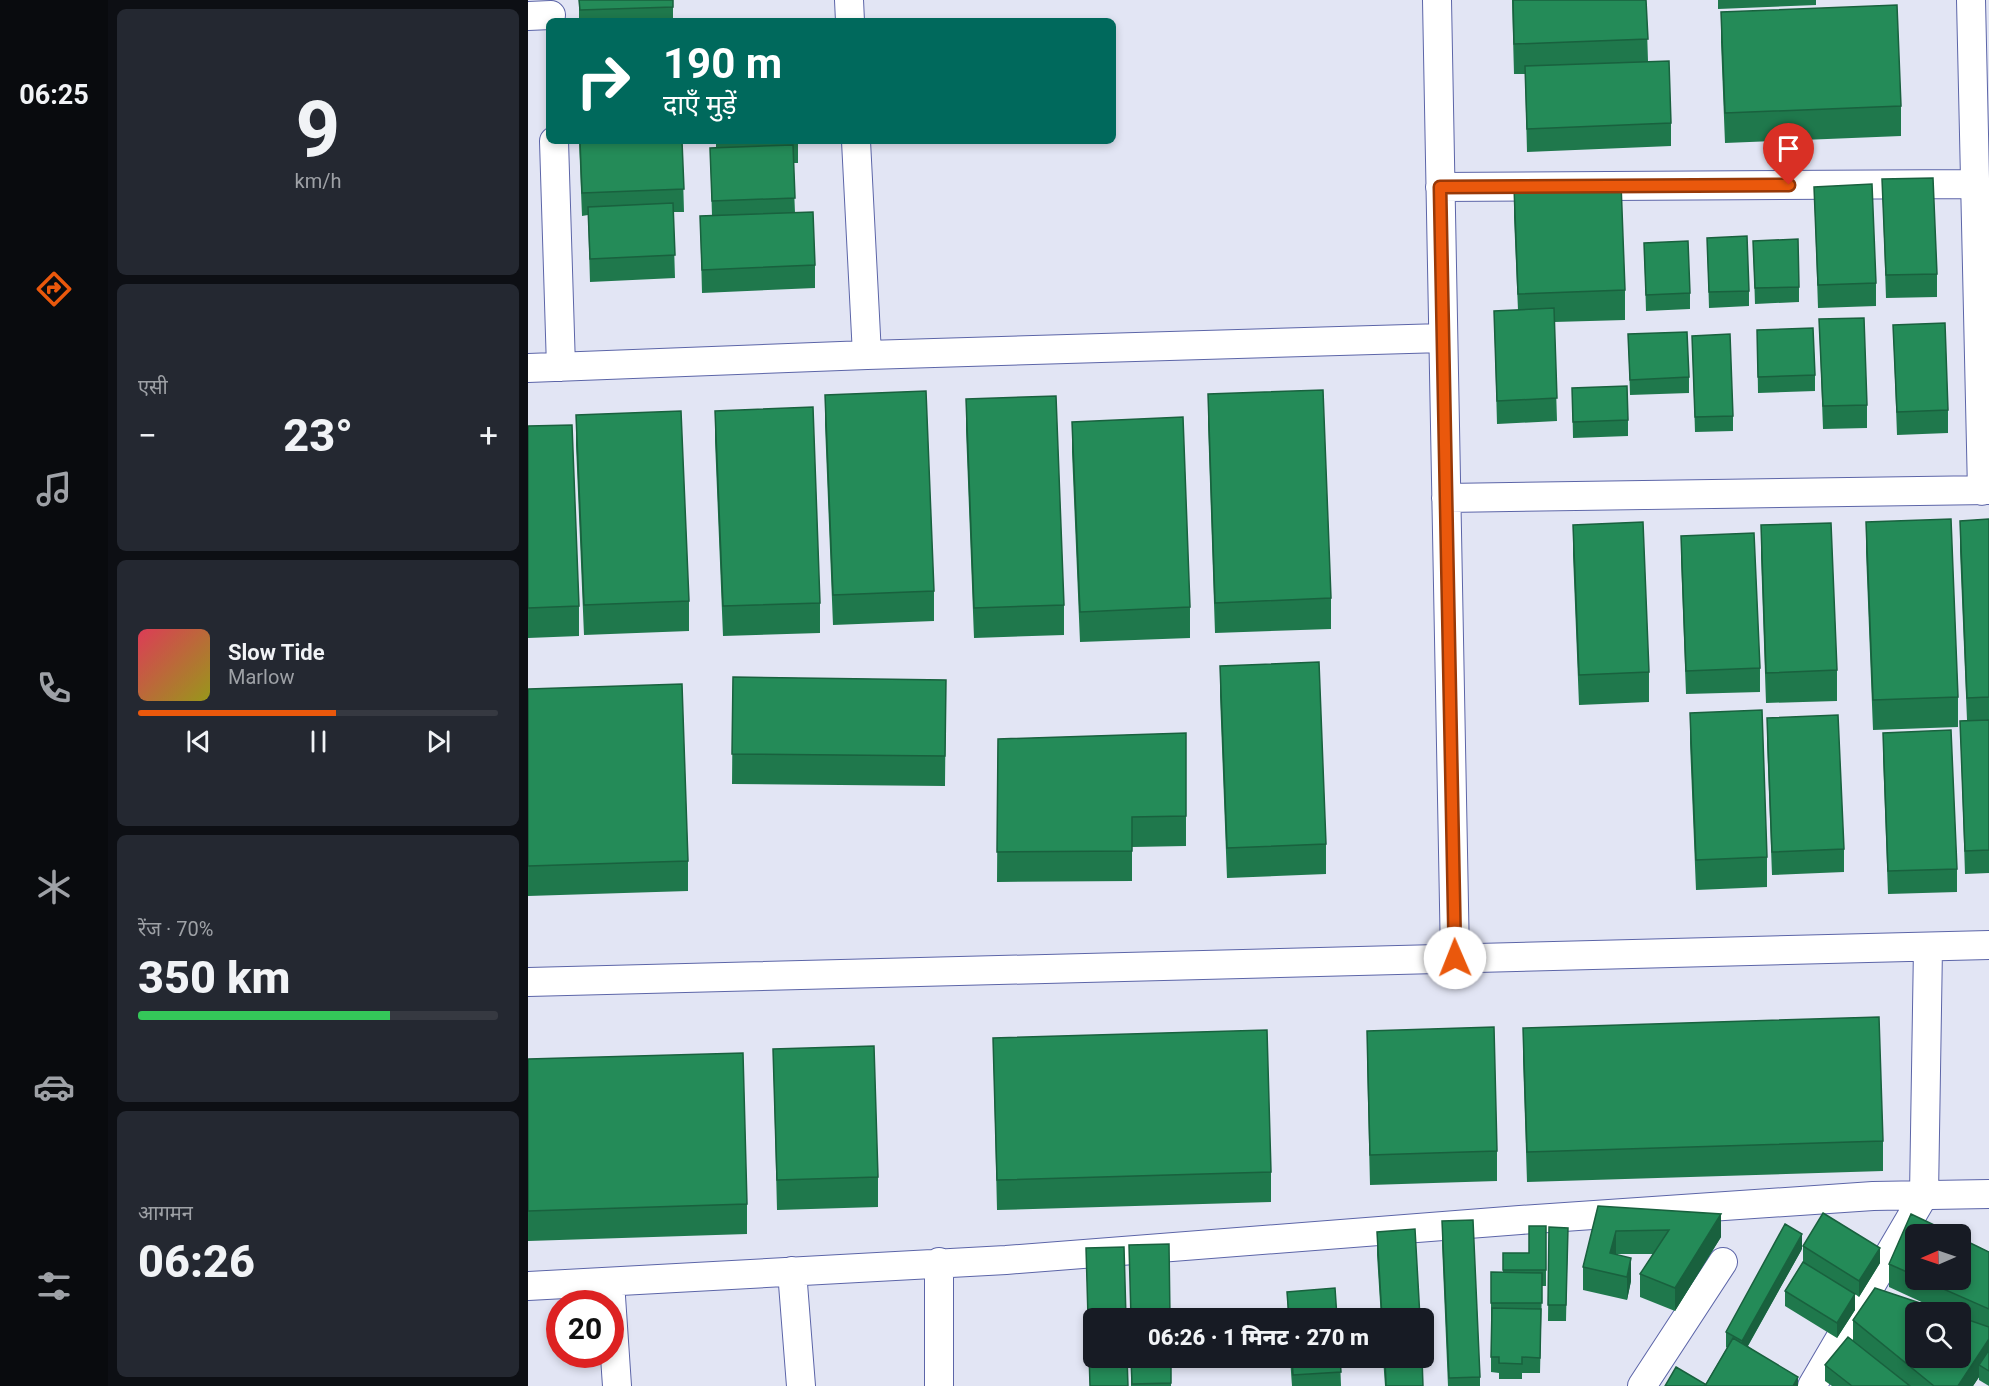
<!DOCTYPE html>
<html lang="hi">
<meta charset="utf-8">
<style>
body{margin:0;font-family:Roboto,"Noto Sans Devanagari",sans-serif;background:#242831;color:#f1f3f6;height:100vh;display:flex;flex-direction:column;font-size:22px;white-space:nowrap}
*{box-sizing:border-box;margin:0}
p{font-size:20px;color:#9ea1a6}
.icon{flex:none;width:33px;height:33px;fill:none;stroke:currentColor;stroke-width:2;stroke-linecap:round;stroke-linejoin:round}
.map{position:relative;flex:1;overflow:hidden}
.details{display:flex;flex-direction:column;gap:9px;padding:9px;background:#0d0f14;width:420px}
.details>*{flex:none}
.hud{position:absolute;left:18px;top:18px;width:570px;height:126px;border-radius:9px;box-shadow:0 3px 9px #0003;background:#00695c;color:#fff;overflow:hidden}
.needle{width:39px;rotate:268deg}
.tools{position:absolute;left:1377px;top:1224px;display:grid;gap:12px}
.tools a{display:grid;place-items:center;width:66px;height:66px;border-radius:9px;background:#171b24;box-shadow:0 3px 9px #0003;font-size:30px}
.speed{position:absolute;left:18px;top:1290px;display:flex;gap:12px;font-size:30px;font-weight:700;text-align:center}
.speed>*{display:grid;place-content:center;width:78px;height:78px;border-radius:50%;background:#171b24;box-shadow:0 3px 9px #0003;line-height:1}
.speed .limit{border:9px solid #d22;background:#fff;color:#111}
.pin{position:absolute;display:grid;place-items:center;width:51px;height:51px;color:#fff;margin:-62px -26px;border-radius:50% 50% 50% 0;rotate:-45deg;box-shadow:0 0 6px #0007}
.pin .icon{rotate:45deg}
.me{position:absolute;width:66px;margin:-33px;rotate:359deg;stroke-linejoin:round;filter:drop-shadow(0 0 4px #0008)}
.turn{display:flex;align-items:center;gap:21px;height:126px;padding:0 18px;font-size:27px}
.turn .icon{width:78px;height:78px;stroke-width:2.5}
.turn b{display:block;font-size:42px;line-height:51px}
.big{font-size:45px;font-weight:800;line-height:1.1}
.details .tile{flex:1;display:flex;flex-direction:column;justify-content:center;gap:9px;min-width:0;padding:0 21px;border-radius:9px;background:#242831}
.details .dial{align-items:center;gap:0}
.dial b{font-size:78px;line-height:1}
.song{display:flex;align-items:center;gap:18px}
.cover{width:72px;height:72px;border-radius:9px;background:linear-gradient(135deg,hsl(350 70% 55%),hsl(60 70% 35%))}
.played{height:6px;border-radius:3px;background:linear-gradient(90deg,#ea580c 55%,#363941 55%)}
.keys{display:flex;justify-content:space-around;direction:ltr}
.heat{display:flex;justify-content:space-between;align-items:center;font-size:33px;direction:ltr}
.charge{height:9px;border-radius:4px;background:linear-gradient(90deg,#34c759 70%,#363941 0)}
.trip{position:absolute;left:555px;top:1308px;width:351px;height:60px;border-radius:9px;background:#171b24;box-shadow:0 3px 9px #0003;font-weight:800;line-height:60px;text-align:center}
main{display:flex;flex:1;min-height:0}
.menu{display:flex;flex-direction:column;width:108px;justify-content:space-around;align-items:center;background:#090b0e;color:#9ea1a6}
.menu .icon{width:42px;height:42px}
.menu .active{color:#ea580c}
.menu b{font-size:27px;color:#f1f3f6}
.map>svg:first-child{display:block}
</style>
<main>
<nav class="menu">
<b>06:25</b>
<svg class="icon active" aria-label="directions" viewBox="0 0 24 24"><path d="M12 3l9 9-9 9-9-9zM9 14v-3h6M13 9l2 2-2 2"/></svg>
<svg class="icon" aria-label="music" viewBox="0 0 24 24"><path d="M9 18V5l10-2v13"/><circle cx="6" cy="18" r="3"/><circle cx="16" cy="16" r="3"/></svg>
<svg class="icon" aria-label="phone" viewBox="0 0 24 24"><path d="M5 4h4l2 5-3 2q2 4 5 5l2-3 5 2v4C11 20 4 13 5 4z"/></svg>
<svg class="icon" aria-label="climate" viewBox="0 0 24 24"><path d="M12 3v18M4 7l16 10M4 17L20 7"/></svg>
<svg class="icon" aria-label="car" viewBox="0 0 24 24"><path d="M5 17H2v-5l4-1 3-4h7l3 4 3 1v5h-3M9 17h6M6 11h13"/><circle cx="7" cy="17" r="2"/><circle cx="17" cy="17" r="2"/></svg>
<svg class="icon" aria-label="filters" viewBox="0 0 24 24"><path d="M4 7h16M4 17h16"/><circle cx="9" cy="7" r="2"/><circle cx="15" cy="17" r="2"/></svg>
</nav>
<section class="details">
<div class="tile dial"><b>9</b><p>km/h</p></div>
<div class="tile"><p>एसी</p>
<div class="heat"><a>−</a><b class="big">23°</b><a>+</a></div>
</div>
<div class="tile">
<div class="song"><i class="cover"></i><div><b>Slow Tide</b><p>Marlow</p></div></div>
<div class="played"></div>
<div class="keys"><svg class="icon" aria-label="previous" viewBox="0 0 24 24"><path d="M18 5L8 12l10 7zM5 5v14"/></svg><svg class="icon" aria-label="pause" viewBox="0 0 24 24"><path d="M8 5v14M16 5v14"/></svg><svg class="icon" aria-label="next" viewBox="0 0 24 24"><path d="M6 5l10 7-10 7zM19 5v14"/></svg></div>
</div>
<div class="tile"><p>रेंज · 70%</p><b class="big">350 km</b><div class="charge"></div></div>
<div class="tile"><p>आगमन</p><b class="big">06:26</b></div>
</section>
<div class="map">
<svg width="1461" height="1386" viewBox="0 0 1461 1386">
<rect width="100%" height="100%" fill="#e2e5f4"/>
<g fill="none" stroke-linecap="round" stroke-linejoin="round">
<defs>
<path id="minor" d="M321 0 322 21
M909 0 927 958
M1443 0 1454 491
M0 16 23 15
M26 141 33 367
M328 141 339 355
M912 187 1447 184
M0 368 339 355 915 338
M918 498 1461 490
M0 982 1461 945
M411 1262V1386
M264 1271 273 1386
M82 1282 89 1386
M0 1286 478 1260 992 1220 1345 1196 1461 1194
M1114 1386 1195 1262
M1284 1386 1396 1195 1400 947"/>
</defs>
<use href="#minor" stroke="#5c65a8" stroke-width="30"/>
<use href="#minor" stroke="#fff" stroke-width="28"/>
</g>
<path fill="#1f784c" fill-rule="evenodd" d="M51 0H145V21H51Z
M984 0H1118L1120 61 1143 123V146L999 152 997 74H986Z
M1190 0H1288V5L1190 9Z
M1193 12 1373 106V136L1197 143 1193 42Z
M51 141H154L156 212H145L147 278 62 282 60 215 54 216Z
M188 141H270V163H265L267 213 287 265V288L174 293 172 216H184L182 148H188Z
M1354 179 1409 274V297L1358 298Z
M986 187 1097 290V320L1026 322 1029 421 969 424 966 311 990 310 986 217Z
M1286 187 1348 283V306L1290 308Z
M1179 238 1221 291V306L1181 308Z
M1225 241 1271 287V302L1227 304Z
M1116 243 1162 293V309L1118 311Z
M1291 319 1339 405V428L1295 429Z
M1365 325 1420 410V433L1369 435Z
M1229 330 1287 375V391L1230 393Z
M1100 334 1161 377V393L1102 395Z
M1164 336 1205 416V431L1167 432Z
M1044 388 1100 420V436L1045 438Z
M680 394 803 598V629L687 633 680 424Z
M297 395 406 591V621L305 625 297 425Z
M438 399 536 605V635L446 638 438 430Z
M187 411 292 603V633L195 636 187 441Z
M48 415 161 601V631L56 635 48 445Z
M544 422 662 607V638L552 642 544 452Z
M0 426 51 606V636L0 638Z
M1461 519V873L1437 874 1432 721 1439 720 1432 551V521Z
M1338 522 1430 697V727L1345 730 1338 552Z
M1045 525 1121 672V702L1051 705 1045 555Z
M1233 525 1309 670V701L1238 703 1233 556Z
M1153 536 1232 668V692L1158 694 1153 559Z
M692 666 798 844V874L699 878 692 696Z
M205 677 418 680 417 786 204 784Z
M0 689 160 861V891L0 896Z
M1162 713 1239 857V887L1168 890 1162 743Z
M1239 718 1316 849V872L1244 875 1239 741Z
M658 733V846L604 847V881L469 882 470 739Z
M1355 733 1429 869V892L1360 894 1355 756Z
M995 1028 1355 1141V1171L999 1182 995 1058Z
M839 1031 969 1151V1181L842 1185 839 1061Z
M465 1038 743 1172V1202L469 1210Z
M245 1049 350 1177V1207L249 1210Z
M0 1059 219 1204V1234L0 1241Z
M1070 1206 1193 1237 1147 1311 1112 1297V1274L1125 1254H1089L1103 1281 1099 1300 1055 1290V1267Z
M1383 1214 1425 1234H1388V1280H1432V1238L1461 1252V1386L1451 1380V1377L1445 1386H1304L1297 1381V1365L1320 1337 1325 1340V1320L1347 1288 1413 1311 1361 1287V1264ZM1388 1312H1432V1358H1388Z
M914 1221 952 1377V1386H920L914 1244Z
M1018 1226V1286H1014L1012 1373H994V1379H971V1373L963 1372V1272L975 1273V1253H1001Z
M1021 1227 1040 1228 1038 1321H1020Z
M849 1232 892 1318H853L849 1255Z
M1275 1246 1352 1263 1331 1297 1327 1294V1310L1309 1338 1257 1306V1291L1275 1262Z
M558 1248 600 1386H562Z
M1274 1249 1220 1346 1270 1386 1177 1385 1199 1348 1198 1347V1332Z
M759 1292 809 1318H760Z
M603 1358H643V1386H603Z
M762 1358H812L813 1386H764Z
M855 1358H894L895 1386H857Z"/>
<path fill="#19613e" d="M1193 1214V1237L1147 1311V1288Z
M1088 1231V1254L1082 1253Z
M1274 1234V1249L1214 1356V1341Z
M1352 1248V1263L1331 1297V1281Z
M1103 1258V1281L1099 1300V1277Z
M1327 1294V1310L1309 1338V1323Z
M1461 1339V1362L1451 1365V1377L1445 1386H1430Z
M1270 1377V1386H1265Z"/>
<path fill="#248b58" stroke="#19613e" stroke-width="1.5" d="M51 0H145V7L52 10Z
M985 0H1118L1120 39 986 44Z
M1369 5 1373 106 1197 113 1193 12Z
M269 20V21H234Z
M1141 61 1143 123 999 129 997 66Z
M52 141H154L156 189 54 193Z
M188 141H247L188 143Z
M265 145 267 198 184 201 182 148Z
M1405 178 1409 274 1358 275 1354 179Z
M1093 183 1097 290 990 294 986 187Z
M1344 184 1348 283 1290 285 1286 187Z
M145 203 147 255 62 259 60 207Z
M285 212 287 265 174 270 172 216Z
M1219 236 1221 291 1181 292 1179 238Z
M1270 239 1271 287 1227 288 1225 241Z
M1160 241 1162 293 1118 295 1116 243Z
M1026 308 1029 398 969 401 966 311Z
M1336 318 1339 405 1295 406 1291 319Z
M1417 323 1420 410 1369 412 1365 325Z
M1285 328 1287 375 1230 377 1229 330Z
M1159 332 1161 377 1102 380 1100 334Z
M1202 334 1205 416 1167 417 1164 336Z
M1099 386 1100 420 1045 422 1044 388Z
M795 390 803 598 687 603 680 394Z
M398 391 406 591 305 595 297 395Z
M528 396 536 605 446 608 438 399Z
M285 407 292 603 195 606 187 411Z
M153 411 161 601 56 605 48 415Z
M655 417 662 607 552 612 544 422Z
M44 425 51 606 0 608V426Z
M1423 519 1430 697 1345 700 1338 522Z
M1461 519V697L1439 698 1432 521Z
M1115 522 1121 672 1051 675 1045 525Z
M1303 523 1309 670 1238 673 1233 525Z
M1226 533 1232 668 1158 671 1153 536Z
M791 662 798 844 699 848 692 666Z
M205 677 418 680 417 756 204 754Z
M154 684 160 861 0 866V689Z
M1234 710 1239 857 1168 860 1162 713Z
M1310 715 1316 849 1244 852 1239 718Z
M1461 720V850L1437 851 1432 721Z
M1423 730 1429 869 1360 871 1355 733Z
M658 733V816L604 817V851L469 852 470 739Z
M1351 1017 1355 1141 999 1152 995 1028Z
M966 1027 969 1151 842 1155 839 1031Z
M739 1030 743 1172 469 1180 465 1038Z
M346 1046 350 1177 249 1180 245 1049Z
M215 1053 219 1204 0 1211V1059Z
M1070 1206 1193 1214 1147 1288 1112 1274 1141 1230 1088 1231 1082 1253 1103 1258 1099 1277 1055 1267Z
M1295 1213 1352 1248 1331 1281 1275 1246Z
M1383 1214 1425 1234H1388V1276L1361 1264Z
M945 1220 952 1377 921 1378 914 1221Z
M1257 1224 1274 1234 1214 1341 1198 1332Z
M1001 1226H1018V1270H975V1253H1001Z
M1021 1227 1040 1228 1038 1305H1020Z
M887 1229 892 1318H854L849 1232Z
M1432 1238 1461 1252V1309L1395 1280H1432Z
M641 1244 642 1318H603L601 1245Z
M596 1247 598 1318H566V1358H599L600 1386H562L558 1248Z
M1275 1262 1327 1294 1309 1323 1257 1291Z
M963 1272 1014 1273V1303H963Z
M807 1288 809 1318H761L759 1292Z
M1347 1288 1419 1312H1388V1358H1432V1317L1461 1327V1339L1430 1386H1406L1325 1320Z
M964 1308 1013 1309 1012 1358 994 1357V1364L971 1363V1357H963Z
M1320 1337 1382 1386H1324L1297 1365Z
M1205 1338 1270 1377 1265 1386H1177Z
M1461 1350V1371L1451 1365Z
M603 1358H643V1383L604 1384Z
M764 1358H812L813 1372 765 1375Z
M857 1358H894L895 1386H858Z
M1148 1367 1177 1384 1176 1386H1137Z"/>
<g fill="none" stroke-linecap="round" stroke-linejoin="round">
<defs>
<path id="route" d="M927 958 912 187 1261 185"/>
</defs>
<use href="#route" stroke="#983908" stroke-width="15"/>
<use href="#route" stroke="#ea580c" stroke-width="10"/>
</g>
</svg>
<div class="tools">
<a><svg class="needle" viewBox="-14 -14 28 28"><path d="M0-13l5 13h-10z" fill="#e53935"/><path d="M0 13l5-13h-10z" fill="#9ea1a6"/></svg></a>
<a><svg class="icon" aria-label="search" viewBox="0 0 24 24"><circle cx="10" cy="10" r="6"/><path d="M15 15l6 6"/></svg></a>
</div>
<div class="speed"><div class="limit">20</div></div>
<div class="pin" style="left:1261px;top:185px;background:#d93025"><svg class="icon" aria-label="arrive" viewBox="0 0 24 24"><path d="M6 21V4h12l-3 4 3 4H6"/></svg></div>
<svg class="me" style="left:927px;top:958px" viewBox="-20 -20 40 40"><circle r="19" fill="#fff"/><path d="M0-13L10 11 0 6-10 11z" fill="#ea580c"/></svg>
<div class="trip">06:26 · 1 मिनट · 270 m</div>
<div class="hud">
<div class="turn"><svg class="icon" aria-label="right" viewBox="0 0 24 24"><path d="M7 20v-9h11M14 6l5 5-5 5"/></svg><div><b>190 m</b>दाएँ मुड़ें</div></div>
</div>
</div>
</main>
